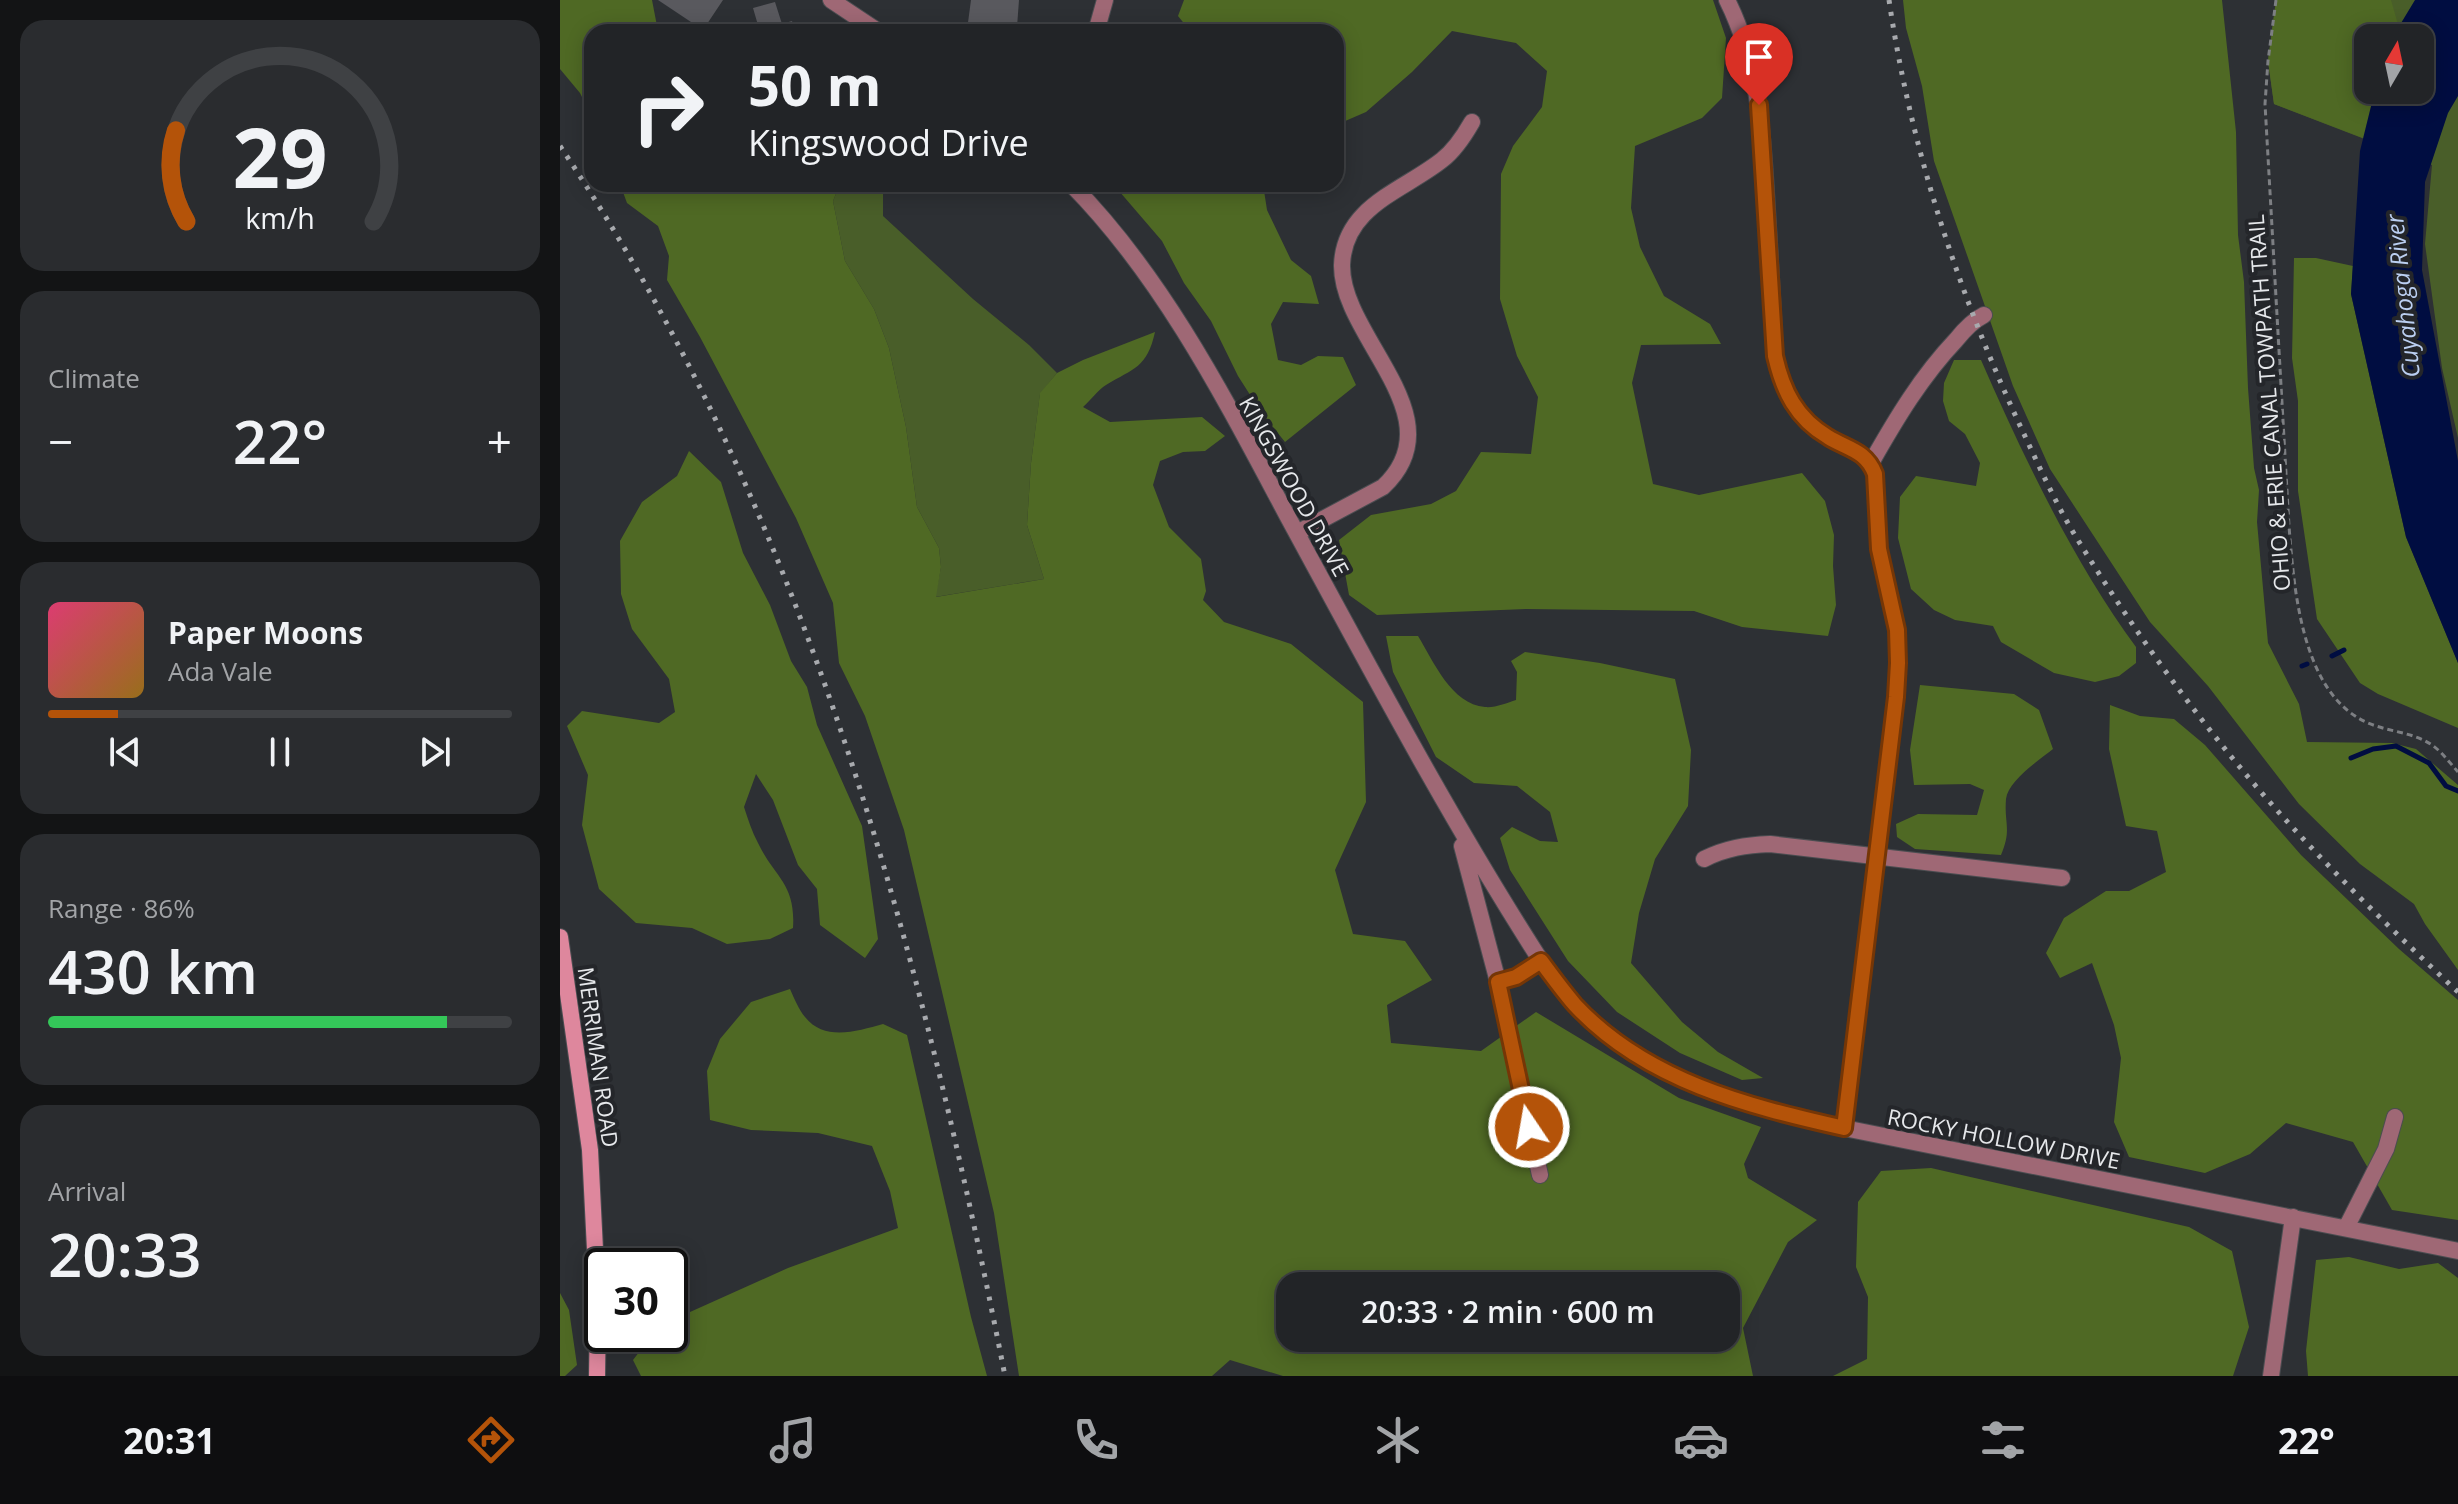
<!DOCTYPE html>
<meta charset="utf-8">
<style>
body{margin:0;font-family:"Open Sans",sans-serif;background:#2a2c2f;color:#f1f3f6;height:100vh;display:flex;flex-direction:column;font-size:30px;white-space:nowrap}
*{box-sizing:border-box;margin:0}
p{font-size:26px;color:#a2a4a7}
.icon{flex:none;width:44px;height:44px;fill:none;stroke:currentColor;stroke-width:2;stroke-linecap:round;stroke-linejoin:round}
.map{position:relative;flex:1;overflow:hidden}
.panel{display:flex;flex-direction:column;gap:20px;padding:20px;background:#131415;width:560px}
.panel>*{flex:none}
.top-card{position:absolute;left:24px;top:24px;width:760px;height:168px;border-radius:24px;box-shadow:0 4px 20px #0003,0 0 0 2px #3f4144;background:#222427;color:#f1f3f6;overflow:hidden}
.needle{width:52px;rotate:9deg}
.fabs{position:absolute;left:1794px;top:24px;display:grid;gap:16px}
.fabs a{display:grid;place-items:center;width:80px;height:80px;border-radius:16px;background:#222427;box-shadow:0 4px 20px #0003,0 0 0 2px #3f4144;font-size:40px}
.speed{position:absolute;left:24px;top:1248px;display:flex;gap:16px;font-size:40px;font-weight:700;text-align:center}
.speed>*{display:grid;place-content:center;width:104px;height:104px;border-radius:50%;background:#222427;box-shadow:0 4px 20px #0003,0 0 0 2px #3f4144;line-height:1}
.speed .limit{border:4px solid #111;border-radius:12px;background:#fff;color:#111}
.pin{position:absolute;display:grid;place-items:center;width:68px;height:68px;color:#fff;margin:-82px -34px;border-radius:50% 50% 50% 0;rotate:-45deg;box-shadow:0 0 8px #0007}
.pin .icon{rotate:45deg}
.me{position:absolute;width:88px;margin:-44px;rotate:348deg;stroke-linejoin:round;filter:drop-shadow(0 0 6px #0008)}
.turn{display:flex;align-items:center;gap:28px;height:168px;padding:0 32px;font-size:36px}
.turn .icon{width:104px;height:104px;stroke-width:2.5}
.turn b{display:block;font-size:56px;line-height:68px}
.big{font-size:60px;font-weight:600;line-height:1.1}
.panel .card{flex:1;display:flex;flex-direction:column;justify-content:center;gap:12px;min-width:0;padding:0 28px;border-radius:24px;background:#2a2c2f}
.panel .dial{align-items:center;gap:0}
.dial svg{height:208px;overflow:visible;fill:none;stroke:#3f4144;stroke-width:7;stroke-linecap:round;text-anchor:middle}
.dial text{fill:#f1f3f6;stroke:none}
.song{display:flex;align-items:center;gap:24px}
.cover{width:96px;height:96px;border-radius:12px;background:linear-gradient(135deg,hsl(340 70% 55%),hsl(40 70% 35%))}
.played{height:8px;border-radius:4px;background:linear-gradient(90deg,#b45309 15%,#3f4144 15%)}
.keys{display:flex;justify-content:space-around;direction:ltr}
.heat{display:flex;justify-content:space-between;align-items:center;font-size:44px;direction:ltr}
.charge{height:12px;border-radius:6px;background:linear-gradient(90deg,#34c759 86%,#3f4144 0)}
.trip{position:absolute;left:716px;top:1272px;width:464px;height:80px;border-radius:24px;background:#222427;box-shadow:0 4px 20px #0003,0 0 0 2px #3f4144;font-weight:600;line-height:80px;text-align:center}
.tabs{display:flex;height:128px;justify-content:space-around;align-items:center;background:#0e0e10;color:#a2a4a7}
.tabs .icon{width:56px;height:56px}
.tabs .selected{color:#b45309}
.tabs b{font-size:36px;color:#f1f3f6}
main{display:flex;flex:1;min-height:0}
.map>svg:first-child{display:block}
</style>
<main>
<section class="panel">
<div class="card dial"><svg viewBox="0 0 100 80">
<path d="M14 69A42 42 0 1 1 86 69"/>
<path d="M14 69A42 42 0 0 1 10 34" stroke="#b45309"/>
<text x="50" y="56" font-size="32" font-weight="700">29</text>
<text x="50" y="72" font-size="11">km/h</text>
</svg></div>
<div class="card"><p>Climate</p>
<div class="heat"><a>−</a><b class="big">22°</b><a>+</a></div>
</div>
<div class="card">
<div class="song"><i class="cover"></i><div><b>Paper Moons</b><p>Ada Vale</p></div></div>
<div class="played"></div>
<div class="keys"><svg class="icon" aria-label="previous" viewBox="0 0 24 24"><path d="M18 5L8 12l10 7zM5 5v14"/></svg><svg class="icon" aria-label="pause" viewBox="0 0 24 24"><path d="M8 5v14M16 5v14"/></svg><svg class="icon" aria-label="next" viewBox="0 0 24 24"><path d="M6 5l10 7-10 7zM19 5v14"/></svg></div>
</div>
<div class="card"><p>Range · 86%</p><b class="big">430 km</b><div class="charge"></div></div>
<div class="card"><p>Arrival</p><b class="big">20:33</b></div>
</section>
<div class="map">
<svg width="1898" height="1376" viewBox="0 0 1898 1376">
<rect width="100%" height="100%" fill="#2d3034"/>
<path fill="#495e29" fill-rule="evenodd" d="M1716 0H1898V438L1882 368 1865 244 1872 165 1714 104 1708 61ZM1808 38H1860V90H1808Z
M280 184H323V216L413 299 469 345 497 373 480 394 471 463 467 525 484 579 375 597 381 567 379 548 357 507 346 427 329 348 314 309 285 261 273 201Z"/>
<path fill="#4f6924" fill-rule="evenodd" d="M0 0H92L97 26 112 32H32V117L20 93 0 69Z
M624 0H1153L1166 38 1162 98 1142 118 1075 146 1071 208 1080 247 1104 296 1150 324 1161 344 1081 345 1072 383 1093 484 1139 495 1242 473 1265 501 1274 535 1273 566 1276 605 1268 636 1182 627 1134 611 966 609 817 615 789 595 779 540 811 515 871 504 896 491 921 452 971 454 978 397 957 356 940 299 941 174 953 146 982 107 987 71 956 43 892 31 852 72 806 112 776 125V32H631L618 16Z
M1343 0H1662L1676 132 1678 235 1684 282 1688 388 1694 468 1699 490 1697 522 1708 643 1739 704 1747 742 1832 743 1856 749 1898 785V970L1865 924 1854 904 1800 864 1739 804 1648 686 1590 622 1490 469 1453 386 1374 161 1362 86 1346 28Z
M1716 0H1831L1839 28 1832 38H1808V90H1815L1803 138 1714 104 1708 61Z
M60 184H280L273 201 285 261 314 309 329 348 346 427 357 507 379 548 381 567 376 597 484 579 467 525 471 463 480 393 497 373 523 360 595 332C587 368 574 368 546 385 538 390 531 400 523 407L550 422 642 417 665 436 645 451 623 452 600 461 593 485 609 527 641 559 646 591 643 600 664 622 731 644 803 702 806 802 775 870 793 934 845 941 872 980 827 1005 831 1043 921 1051 976 1012 1119 1098 1201 1127 1184 1164 1188 1178 1257 1220 1228 1242 1183 1328 1193 1376H723L670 1360 652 1376H459L434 1213 344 830 305 716 279 663 273 603 236 518 140 337 107 280 109 256 98 226 67 203ZM730 1286H1166V1338H730Z
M553 184H703L707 210 731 260 751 276 759 304 723 302 711 324 718 360 741 365 758 356 783 357 796 385 725 442 701 412 678 376 651 321 624 283 602 241Z
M1734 258H1756L1793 266 1791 294 1846 537 1898 663V728L1818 694 1800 683 1757 619 1738 491V401L1732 358Z
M1394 360H1421C1463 456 1514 563 1576 647V663L1559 676 1535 682 1494 673 1441 642 1433 626 1395 620 1374 610 1351 589 1338 538 1340 497 1356 476 1416 486 1420 463 1405 434 1389 421 1383 401 1384 383Z
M129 451 161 482 183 553 210 605 231 661 247 687 257 725 302 826 318 939 305 958 260 925 257 889 238 865 213 800 196 774 184 807C188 819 192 832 198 843 214 877 236 883 233 928L210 939 167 944 132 928 76 923 39 889 22 825 28 775 7 726 22 711 99 723 115 712 109 679 72 629 61 594 60 541 82 502 117 476Z
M826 636H858C874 662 891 704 925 707 935 708 947 703 956 700L957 672 951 661 965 652 1040 663 1115 679 1131 750 1128 806 1095 859 1079 913 1071 963 1122 1022 1158 1052 1203 1078 1182 1080 1120 1053 1057 1012 1008 961 950 870 940 838 952 827 980 841 998 842 990 812 957 786 914 783 876 757 833 672Z
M1360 685 1454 694 1479 710 1493 749C1479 760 1448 781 1446 799 1444 824 1452 829 1441 855L1355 849 1337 837 1336 824 1358 814 1417 815 1424 790 1410 784 1354 785 1350 750Z
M1550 705 1580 716 1614 719 1645 745 1741 855 1839 949 1898 1000V1220L1832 1210 1793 1142 1726 1123 1690 1154 1645 1173 1569 1157 1554 1122 1561 1058 1554 1025 1532 963 1500 978 1486 953 1504 918 1546 891H1569L1606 872 1597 831 1566 826 1549 749Z
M230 989C234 998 239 1010 245 1017 265 1042 297 1031 323 1024L347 1035 411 1317 427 1376H81L73 1360 93 1334H110V1321L228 1268 338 1228 330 1191 312 1146 258 1133 191 1130 150 1120 147 1071 160 1039 191 1002Z
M1371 1168 1629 1227 1672 1251 1689 1327 1673 1376H1273L1307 1359 1308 1297 1296 1267 1298 1202 1321 1171Z
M1789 1257 1839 1269 1878 1263 1898 1278V1376H1748L1746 1351 1756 1260Z
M0 1293 9 1310 17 1365 5 1376H0Z"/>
<path fill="#000d41" d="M1855 0H1898V96L1888 113 1865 182 1862 270 1898 461V663L1846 537 1791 294 1800 151 1815 90H1860V38H1832Z"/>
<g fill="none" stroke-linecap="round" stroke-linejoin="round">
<path stroke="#000d41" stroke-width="5" d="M1772 656 1784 650
M1742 666 1747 664
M1791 758 1813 749 1836 746 1869 763 1886 786 1898 791"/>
</g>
<path fill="#59595e" d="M98 0H163L143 30Z
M411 0H459L457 27H427V31L407 30Z
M215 2 222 24 232 21 235 32H200L193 8Z"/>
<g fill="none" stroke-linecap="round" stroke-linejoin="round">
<defs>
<path id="minor" d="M271 0 319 32
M1167 0C1200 66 1203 137 1207 209 1210 258 1213 307 1215 356 1223 391 1236 418 1268 437 1288 449 1306 450 1315 474L1319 549 1337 630 1338 663 1336 697 1284 1128
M536 32 545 0
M511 184C604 278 667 403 729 519 810 668 889 818 981 961L956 977 938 982 980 1175
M1311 463C1336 419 1361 377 1396 340 1404 330 1412 321 1424 315
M737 533 823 487C898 417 781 338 782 265 784 206 843 191 882 160 895 150 904 136 912 122
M902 846 938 982
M1144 859C1166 848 1186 845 1210 844L1502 878
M981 961C992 976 1003 991 1015 1005 1086 1081 1187 1106 1284 1128L1898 1251
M1786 1228 1826 1149 1835 1117
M1711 1376 1733 1217"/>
<path id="secondary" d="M0 937 30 1150 38 1309 37 1376"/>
</defs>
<use href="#minor" stroke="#4b4d51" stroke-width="18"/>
<use href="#secondary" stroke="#4b4d51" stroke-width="18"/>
<path stroke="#7d7f83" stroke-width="3" stroke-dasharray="6 4" stroke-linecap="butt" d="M1716 0 1708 61 1705 104 1729 526C1734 588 1741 694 1808 723 1829 732 1853 732 1872 745 1882 752 1890 763 1898 772"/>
<use href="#minor" stroke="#9f6875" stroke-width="16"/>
<use href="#secondary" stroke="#de879d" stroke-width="16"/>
<path stroke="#a8aaae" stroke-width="5" stroke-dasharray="4 8" stroke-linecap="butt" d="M1329 0C1351 150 1399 295 1463 432 1481 470 1498 509 1521 545 1578 637 1643 727 1715 808 1772 872 1835 933 1898 992
M0 146C246 511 361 949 445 1376"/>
</g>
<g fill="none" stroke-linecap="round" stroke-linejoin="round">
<defs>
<path id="route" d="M969 1127 938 982 956 977 981 961C992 976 1003 991 1015 1005 1086 1081 1187 1106 1284 1128L1336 697 1338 663 1337 630 1319 549 1315 474C1306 450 1287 449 1268 437 1236 418 1223 391 1215 356L1199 105"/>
</defs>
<use href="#route" stroke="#753606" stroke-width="20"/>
<use href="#route" stroke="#b45309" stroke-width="14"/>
</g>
<g text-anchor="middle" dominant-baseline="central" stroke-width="8" stroke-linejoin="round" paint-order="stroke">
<g font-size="22" fill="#e6e8eb" stroke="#24262a">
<text transform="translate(1708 403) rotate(-94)">OHIO &amp; ERIE CANAL TOWPATH TRAIL</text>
<text transform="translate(735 486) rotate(61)">KINGSWOOD DRIVE</text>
<text transform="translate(39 1057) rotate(82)">MERRIMAN ROAD</text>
<text transform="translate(1444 1138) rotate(11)">ROCKY HOLLOW DRIVE</text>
</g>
<g font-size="24" font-style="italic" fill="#bbcff1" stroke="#24262a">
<text transform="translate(1842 296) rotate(-96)">Cuyahoga River</text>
</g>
</g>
</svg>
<div class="fabs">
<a><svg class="needle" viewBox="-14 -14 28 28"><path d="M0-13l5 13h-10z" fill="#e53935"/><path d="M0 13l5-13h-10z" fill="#a2a4a7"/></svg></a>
</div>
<div class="speed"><div class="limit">30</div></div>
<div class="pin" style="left:1199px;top:105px;background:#d93025"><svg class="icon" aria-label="arrive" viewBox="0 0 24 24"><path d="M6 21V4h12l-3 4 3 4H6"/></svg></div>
<svg class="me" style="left:969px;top:1127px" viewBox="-20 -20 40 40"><circle r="17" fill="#b45309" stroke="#fff" stroke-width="3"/><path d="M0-11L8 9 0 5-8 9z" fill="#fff"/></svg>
<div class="trip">20:33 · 2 min · 600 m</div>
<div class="top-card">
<div class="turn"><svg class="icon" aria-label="right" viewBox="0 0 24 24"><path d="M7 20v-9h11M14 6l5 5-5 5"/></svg><div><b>50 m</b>Kingswood Drive</div></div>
</div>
</div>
</main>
<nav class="tabs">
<b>20:31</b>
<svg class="icon selected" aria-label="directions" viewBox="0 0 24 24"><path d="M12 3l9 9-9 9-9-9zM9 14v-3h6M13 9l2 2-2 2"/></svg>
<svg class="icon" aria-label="music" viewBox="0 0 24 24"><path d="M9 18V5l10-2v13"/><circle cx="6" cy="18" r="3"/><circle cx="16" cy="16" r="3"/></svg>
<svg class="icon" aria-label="phone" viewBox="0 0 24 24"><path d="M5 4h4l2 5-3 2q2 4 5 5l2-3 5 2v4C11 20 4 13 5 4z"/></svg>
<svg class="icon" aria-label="climate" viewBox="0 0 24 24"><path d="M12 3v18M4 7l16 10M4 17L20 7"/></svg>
<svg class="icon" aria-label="car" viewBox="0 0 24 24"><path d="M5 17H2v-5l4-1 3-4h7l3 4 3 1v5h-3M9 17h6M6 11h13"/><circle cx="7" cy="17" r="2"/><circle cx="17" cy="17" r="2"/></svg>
<svg class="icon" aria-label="filters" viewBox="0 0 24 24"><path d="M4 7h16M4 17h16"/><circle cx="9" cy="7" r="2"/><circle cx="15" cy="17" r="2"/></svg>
<b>22°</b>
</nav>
